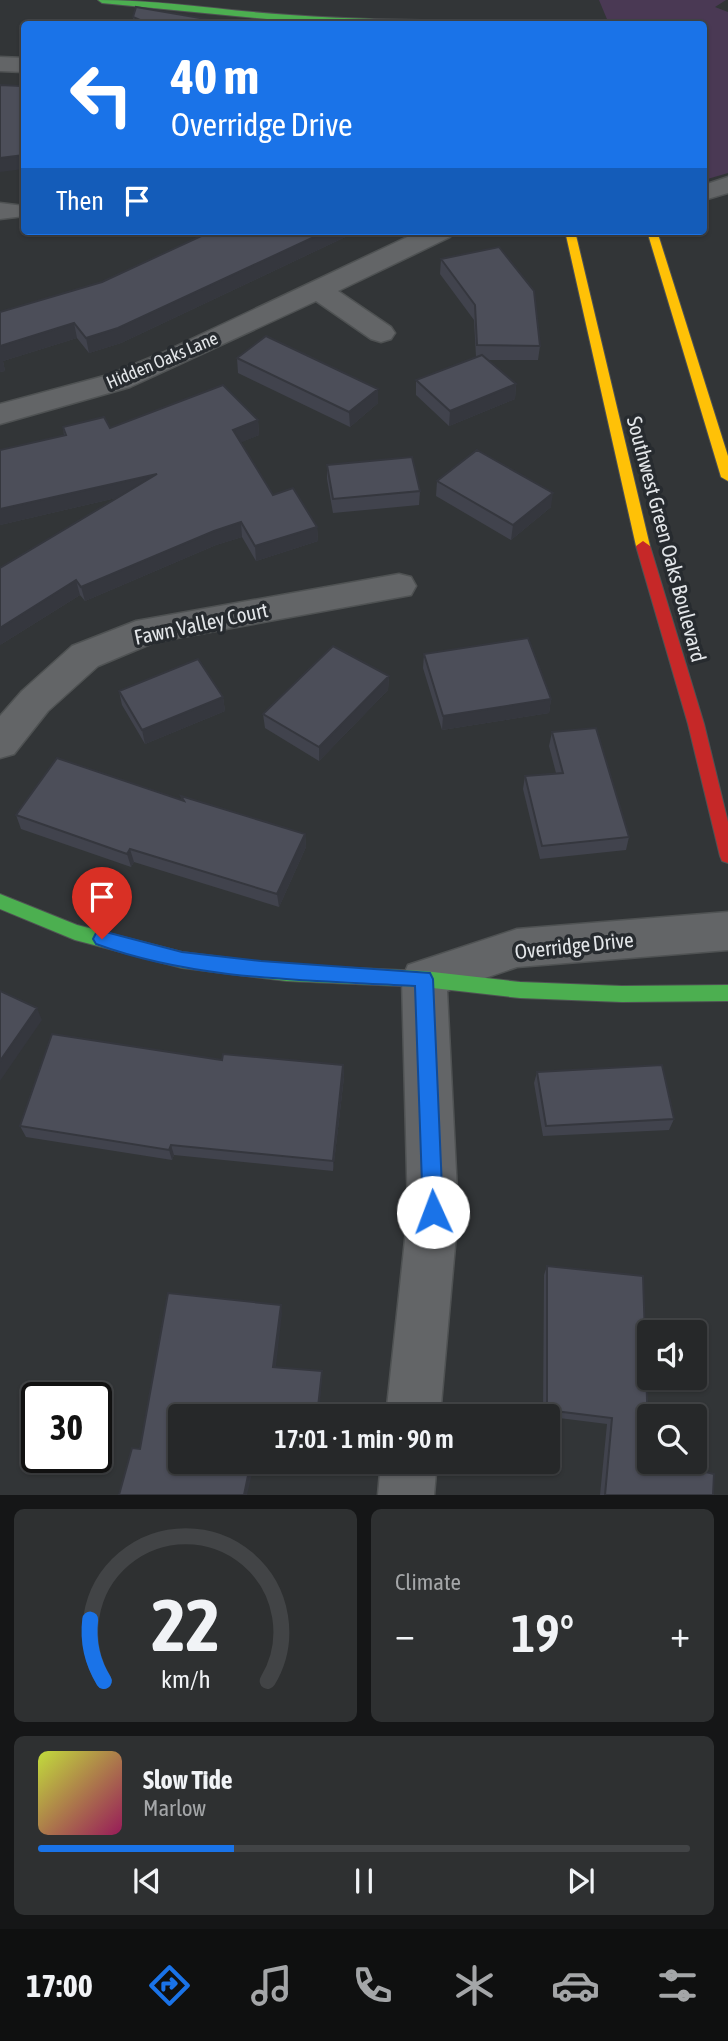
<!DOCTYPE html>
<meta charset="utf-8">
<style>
body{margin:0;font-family:"Asap Condensed",sans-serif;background:#2e3031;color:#f1f3f6;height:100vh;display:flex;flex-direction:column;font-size:26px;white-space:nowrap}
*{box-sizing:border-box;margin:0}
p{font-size:23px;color:#a4a6a8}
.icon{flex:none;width:38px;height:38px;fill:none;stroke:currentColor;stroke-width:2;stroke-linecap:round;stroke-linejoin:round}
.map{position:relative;height:1495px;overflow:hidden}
.drawer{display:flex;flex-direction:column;gap:14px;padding:14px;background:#151617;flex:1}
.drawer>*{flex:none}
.guide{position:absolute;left:21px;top:21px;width:686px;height:214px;border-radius:7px;box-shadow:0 2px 5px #0004,0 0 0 2px #424446;background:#1a73e8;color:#fff;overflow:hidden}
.tools{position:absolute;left:637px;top:1320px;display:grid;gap:14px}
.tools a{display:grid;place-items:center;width:70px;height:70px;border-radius:7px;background:#262829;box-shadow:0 2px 5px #0004,0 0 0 2px #424446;font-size:35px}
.speed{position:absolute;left:21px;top:1382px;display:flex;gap:14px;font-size:35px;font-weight:700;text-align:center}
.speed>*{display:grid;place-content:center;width:91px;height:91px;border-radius:50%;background:#262829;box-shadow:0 2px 5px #0004,0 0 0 2px #424446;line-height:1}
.speed .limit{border:4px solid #111;border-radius:10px;background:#fff;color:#111}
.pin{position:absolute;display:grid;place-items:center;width:60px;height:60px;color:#fff;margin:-72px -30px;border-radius:50% 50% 50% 0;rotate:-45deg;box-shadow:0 0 7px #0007}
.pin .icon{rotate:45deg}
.me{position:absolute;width:77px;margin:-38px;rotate:358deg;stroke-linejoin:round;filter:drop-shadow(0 0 5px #0008)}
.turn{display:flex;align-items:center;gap:24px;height:147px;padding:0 35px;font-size:32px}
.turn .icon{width:91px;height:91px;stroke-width:2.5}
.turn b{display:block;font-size:49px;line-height:60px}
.then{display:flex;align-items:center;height:66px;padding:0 35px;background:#0003;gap:14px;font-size:26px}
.big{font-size:52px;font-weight:600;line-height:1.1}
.drawer .card{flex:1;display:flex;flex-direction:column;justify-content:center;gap:10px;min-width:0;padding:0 24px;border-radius:10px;background:#2e3031}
.drawer .dial{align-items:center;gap:0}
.dial svg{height:182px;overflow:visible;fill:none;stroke:#424446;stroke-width:7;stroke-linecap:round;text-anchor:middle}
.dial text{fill:#f1f3f6;stroke:none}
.song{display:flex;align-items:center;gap:21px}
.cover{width:84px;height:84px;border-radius:10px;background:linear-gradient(135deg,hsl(70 70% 55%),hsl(330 70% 35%))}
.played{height:7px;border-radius:4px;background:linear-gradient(90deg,#1a73e8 30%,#424446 30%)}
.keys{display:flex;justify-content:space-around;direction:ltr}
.heat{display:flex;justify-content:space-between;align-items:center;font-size:38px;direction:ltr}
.drawer .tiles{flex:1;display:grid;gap:14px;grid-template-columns:1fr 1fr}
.card:last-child{grid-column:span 2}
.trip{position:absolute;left:168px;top:1404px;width:392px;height:70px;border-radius:7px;background:#262829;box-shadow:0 2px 5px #0004,0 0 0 2px #424446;font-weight:600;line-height:70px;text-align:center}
.tabs{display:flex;height:112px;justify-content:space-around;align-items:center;background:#0f1010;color:#a4a6a8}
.tabs .icon{width:49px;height:49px}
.tabs .selected{color:#1a73e8}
.tabs b{font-size:32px;color:#f1f3f6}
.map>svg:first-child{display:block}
</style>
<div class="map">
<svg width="728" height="1495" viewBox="0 0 728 1495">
<rect width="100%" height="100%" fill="#323537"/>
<path fill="#4a3954" d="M599 0H726L715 7 728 12V173L704 180V24H609Z"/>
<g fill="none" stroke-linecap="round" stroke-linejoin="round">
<defs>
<path id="street" d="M0 57 24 58V72L0 71Z
M728 177V193L704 200V185Z
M0 203 24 206V216L0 219Z
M420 231H454L450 237 338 291 391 327 395 333 391 339 381 342 371 339 316 301 130 387 0 424V404L108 375 162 353Z
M399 574 411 577 416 586 411 595 155 642 98 666 48 711 14 754 0 758V716L22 691 72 646 136 621Z
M728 912V950L517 967 447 991 458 1212 440 1416H386L408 1212 402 979 408 965 517 929Z
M381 1461H437L434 1495H378Z"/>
<path id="fast" d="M98 0C162 0 226 11 290 15 386 22 483 20 579 20L583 23 365 24 288 21 102 3Z
M0 894 77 925 182 952 287 965 424 971 520 982 622 986 728 985V1001L622 1002 520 998 424 987 287 981 182 968 75 940 0 909Z"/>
<path id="slow" d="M565 231H575L650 546 643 551 636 546Z
M647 231H657L728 456V481L721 477Z"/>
<path id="jam" d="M643 541 650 546 704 724 728 822V863L722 861 720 856 688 724 636 546Z"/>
</defs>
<use href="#street" stroke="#4f5253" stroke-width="3"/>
<use href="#fast" stroke="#4f5253" stroke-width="2"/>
<use href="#slow" stroke="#4f5253" stroke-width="2"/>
<use href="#jam" stroke="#4f5253" stroke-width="2"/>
<use href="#street" fill="#636567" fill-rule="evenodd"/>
<use href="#fast" fill="#4caf50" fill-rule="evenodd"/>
<use href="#slow" fill="#ffc107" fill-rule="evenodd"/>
<use href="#jam" fill="#c62828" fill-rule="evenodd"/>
</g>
<path fill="#41434d" d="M133 17 235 24H134Z
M212 231H358L121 343 89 353 77 338 3 361 5 371 0 372V312L102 282Z
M441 259 540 346 538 360H488L516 384 515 399 449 426 416 395V380L476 357 474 320 440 274Z
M237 358 378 403 350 427 238 373Z
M258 420 259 435 241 442 273 495 317 527 318 541 256 561 242 537 216 545 85 601 80 595 0 645 116 498 0 525 64 435 63 427 110 428Z
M327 465 420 491 419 505 333 513 327 479Z
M437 481 551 507 511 540 436 496Z
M424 654 551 699 549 713 442 730 423 668Z
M389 676 388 690 319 761 265 728 263 714Z
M119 691 223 697 225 711 145 744 122 705Z
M552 732 629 837 626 850 540 859 523 789 525 776 556 773 549 746Z
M181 796 305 834 306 847 279 907 134 862 131 867 21 829 16 815 182 801Z
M222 1060 343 1065 344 1077 333 1171 174 1155 172 1160 26 1137 20 1126Z
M537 1072 674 1119 669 1130 543 1136 534 1083Z
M547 1266 649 1459 713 1495H600L607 1424 543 1416 544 1275Z"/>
<path fill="#35373e" d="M24 155V169L0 172V158Z
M327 231H358L121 343 89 353 86 338Z
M74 323 77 338 3 361 5 371 0 372V346Z
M516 384 515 399 449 426 450 411Z
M378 389V403L350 427 349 412Z
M258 420 259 435 235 445 233 430Z
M157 474 159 488 0 525V509Z
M553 493 551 507 511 540 513 525Z
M241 522 242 537 216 545 85 601 81 587 214 531Z
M317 527 318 541 256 561 255 546Z
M76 580 80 595 0 645V628Z
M389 676 388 690 319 761V747Z
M223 697 225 711 145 744 142 730Z
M551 699 549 713 442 730 443 716Z
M305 834 306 847 279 907 277 894Z
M130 849 134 862 131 867 127 854Z
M37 1008 42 1020 0 1081V1061Z
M343 1065 344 1077 333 1171V1161Z
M171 1145 174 1155 172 1160 169 1150Z
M281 1305 282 1313 275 1374 273 1367Z
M322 1371V1378L319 1416H317Z
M251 1461H255L247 1495H244Z"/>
<path fill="#4c4e59" stroke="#35373e" stroke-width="2" d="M136 7 235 24H149L133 17Z
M247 19 266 24H239Z
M24 80V155L0 158V85L21 86Z
M212 231H327L118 328 86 338 74 323 0 346V312L102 282Z
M499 247 534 291 540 346 477 345 475 305 441 259Z
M266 336 378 389 349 412 237 358Z
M482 355 516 384 450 411 416 380Z
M223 385 258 420 233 430 273 495 293 488 317 527 255 546 241 522 214 531 81 587 76 580 0 628V568L157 474 0 509V450L66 435 63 427 104 417 110 428Z
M477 450 553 493 513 525 437 481Z
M412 457 420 491 333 499 327 465Z
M528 638 551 699 443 716 424 654Z
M333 646 389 676 319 747 263 714Z
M198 659 223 697 142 730 119 691Z
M596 728 629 837 542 846 525 776 563 773 552 732Z
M57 758 184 801 181 796 305 834 277 894 130 849 127 854 16 815Z
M0 991 37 1008 0 1061Z
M52 1034 222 1060 223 1054 343 1065 333 1161 171 1145 169 1150 20 1126Z
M662 1065 674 1119 546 1126 537 1072Z
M547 1266 643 1276 649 1461H660L714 1474 713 1495H605L612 1418 547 1410Z
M168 1293 281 1305 273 1367 322 1371 317 1416H180V1461H251L244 1495H119L132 1448 140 1449Z"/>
<path fill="#1a73e8" stroke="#114b97" stroke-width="2" d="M102 931 182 952 261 961 430 973 433 979 443 1212 440 1219 433 1222 426 1219 423 1212 415 986C308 980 197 981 96 944L93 939 96 933Z"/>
<g text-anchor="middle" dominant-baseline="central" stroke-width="7" stroke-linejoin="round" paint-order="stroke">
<g font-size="18" fill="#e3e6e9" stroke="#272b2f">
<text transform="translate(162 360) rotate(-23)">Hidden Oaks Lane</text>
</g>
<g font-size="21" fill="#e3e6e9" stroke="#272b2f">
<text transform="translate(667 539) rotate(75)">Southwest Green Oaks Boulevard</text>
<text transform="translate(201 623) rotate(-12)">Fawn Valley Court</text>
<text transform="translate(574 945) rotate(-6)">Overridge Drive</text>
</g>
</g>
</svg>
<div class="tools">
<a><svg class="icon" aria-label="sound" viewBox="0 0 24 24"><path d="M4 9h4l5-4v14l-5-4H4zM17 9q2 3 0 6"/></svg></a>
<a><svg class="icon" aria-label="search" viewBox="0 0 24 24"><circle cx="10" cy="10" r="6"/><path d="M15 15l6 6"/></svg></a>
</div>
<div class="speed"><div class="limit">30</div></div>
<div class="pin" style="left:102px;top:939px;background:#d93025"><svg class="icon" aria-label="arrive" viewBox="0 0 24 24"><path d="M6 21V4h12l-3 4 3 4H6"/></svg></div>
<svg class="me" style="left:433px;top:1212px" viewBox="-20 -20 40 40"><circle r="19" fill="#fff"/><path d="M0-13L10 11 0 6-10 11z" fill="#1a73e8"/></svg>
<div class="trip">17:01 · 1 min · 90 m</div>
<div class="guide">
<div class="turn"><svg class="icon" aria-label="left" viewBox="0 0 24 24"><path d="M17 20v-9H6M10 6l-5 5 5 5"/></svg><div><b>40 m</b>Overridge Drive</div></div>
<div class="then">Then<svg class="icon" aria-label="arrive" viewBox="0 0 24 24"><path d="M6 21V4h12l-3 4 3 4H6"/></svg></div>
</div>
</div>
<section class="drawer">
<div class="tiles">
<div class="card dial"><svg viewBox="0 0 100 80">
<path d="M14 69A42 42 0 1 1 86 69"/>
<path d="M14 69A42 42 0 0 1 8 42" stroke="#1a73e8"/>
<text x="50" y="56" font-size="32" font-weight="700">22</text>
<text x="50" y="72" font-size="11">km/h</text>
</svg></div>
<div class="card"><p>Climate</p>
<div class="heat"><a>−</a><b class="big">19°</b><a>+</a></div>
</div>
<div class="card">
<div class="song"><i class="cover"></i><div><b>Slow Tide</b><p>Marlow</p></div></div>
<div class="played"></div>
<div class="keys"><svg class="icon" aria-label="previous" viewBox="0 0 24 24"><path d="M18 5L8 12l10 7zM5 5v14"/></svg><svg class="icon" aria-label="pause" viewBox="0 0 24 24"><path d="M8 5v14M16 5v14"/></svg><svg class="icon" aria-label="next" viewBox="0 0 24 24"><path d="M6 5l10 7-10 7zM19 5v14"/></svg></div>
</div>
</div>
</section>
<nav class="tabs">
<b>17:00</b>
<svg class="icon selected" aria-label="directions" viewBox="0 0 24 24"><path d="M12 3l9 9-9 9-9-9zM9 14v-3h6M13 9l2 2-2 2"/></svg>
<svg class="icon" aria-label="music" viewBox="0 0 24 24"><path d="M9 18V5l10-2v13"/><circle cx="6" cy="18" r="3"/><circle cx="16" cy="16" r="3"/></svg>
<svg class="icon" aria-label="phone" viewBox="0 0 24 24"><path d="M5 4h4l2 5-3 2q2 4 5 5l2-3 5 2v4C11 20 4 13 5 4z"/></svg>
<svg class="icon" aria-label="climate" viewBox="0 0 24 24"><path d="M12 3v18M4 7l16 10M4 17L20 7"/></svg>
<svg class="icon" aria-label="car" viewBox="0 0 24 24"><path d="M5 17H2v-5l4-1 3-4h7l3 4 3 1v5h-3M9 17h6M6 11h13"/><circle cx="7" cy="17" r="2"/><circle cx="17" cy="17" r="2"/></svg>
<svg class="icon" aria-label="filters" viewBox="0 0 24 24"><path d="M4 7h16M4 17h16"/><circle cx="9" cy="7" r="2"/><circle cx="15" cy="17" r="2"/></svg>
</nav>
